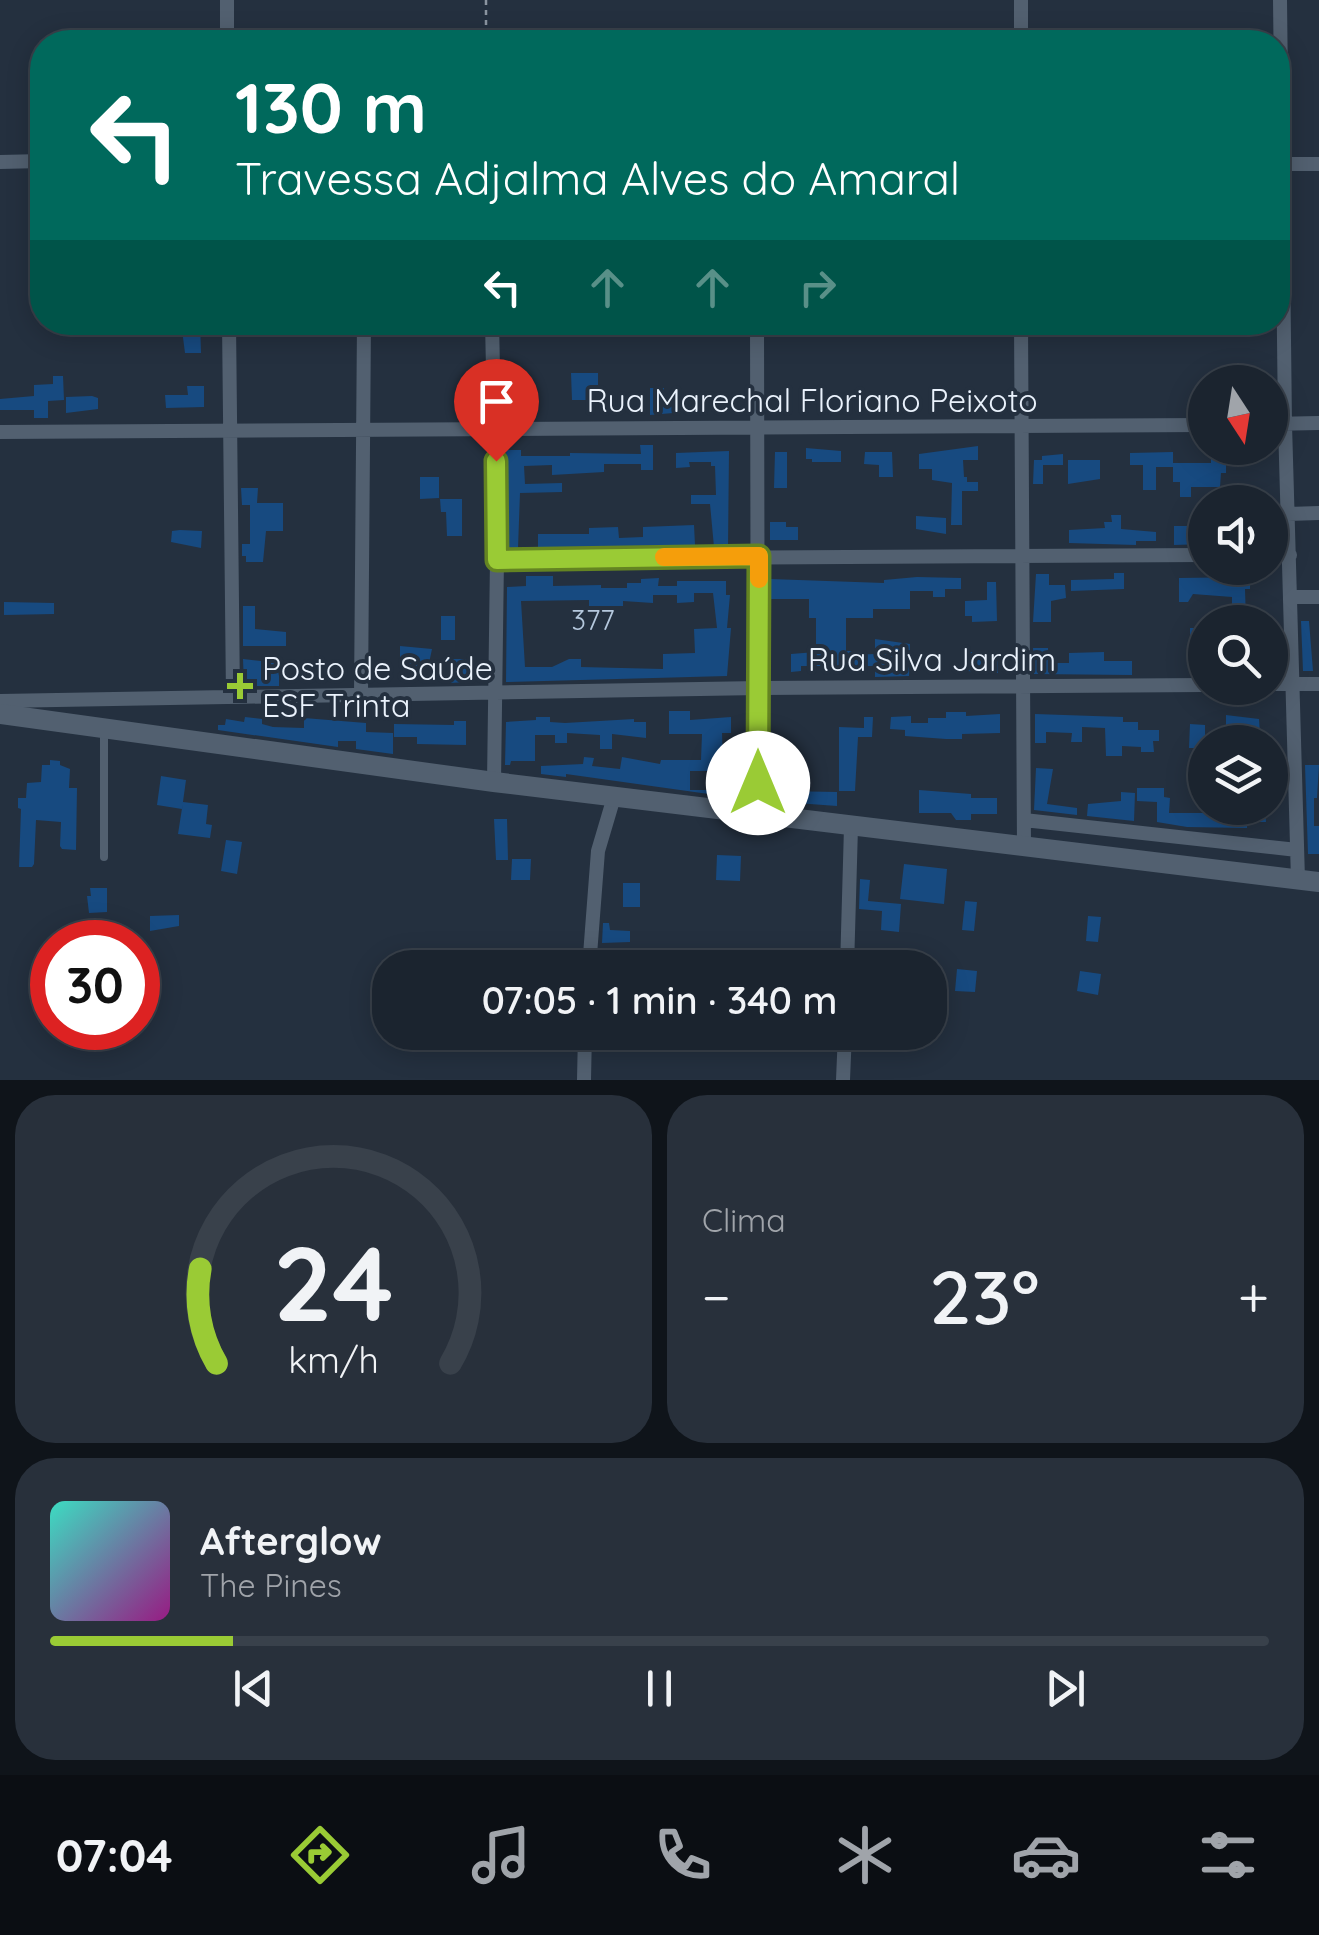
<!DOCTYPE html>
<html lang="pt">
<meta charset="utf-8">
<style>
body{margin:0;font-family:Quicksand,sans-serif;background:#28303b;color:#f1f3f6;height:100vh;display:flex;flex-direction:column;font-size:38px;white-space:nowrap}
*{box-sizing:border-box;margin:0}
p{font-size:32px;color:#a0a4aa}
.icon{flex:none;width:55px;height:55px;fill:none;stroke:currentColor;stroke-width:2;stroke-linecap:round;stroke-linejoin:round}
.map{position:relative;height:1080px;overflow:hidden}
.panel{display:flex;flex-direction:column;gap:15px;padding:15px;background:#0f141a;flex:1}
.panel>*{flex:none}
.top-card{position:absolute;left:30px;top:30px;width:1260px;height:305px;border-radius:40px;box-shadow:0 5px 25px #0003,0 0 0 2px #39414b;background:#00695c;color:#fff;overflow:hidden}
.needle{width:65px;rotate:168deg}
.tools{position:absolute;left:1188px;top:365px;display:grid;gap:20px}
.tools a{display:grid;place-items:center;width:100px;height:100px;border-radius:50%;background:#1b242f;box-shadow:0 5px 25px #0003,0 0 0 2px #39414b;font-size:50px}
.speed{position:absolute;left:30px;top:920px;display:flex;gap:20px;font-size:50px;font-weight:700;text-align:center}
.speed>*{display:grid;place-content:center;width:130px;height:130px;border-radius:50%;background:#1b242f;box-shadow:0 5px 25px #0003,0 0 0 2px #39414b;line-height:1}
.speed .limit{border:15px solid #d22;background:#fff;color:#111}
.pin{position:absolute;display:grid;place-items:center;width:85px;height:85px;color:#fff;margin:-102px -42px;border-radius:50% 50% 50% 0;rotate:-45deg;box-shadow:0 0 10px #0007}
.pin .icon{rotate:45deg}
.me{position:absolute;width:110px;margin:-55px;rotate:0deg;stroke-linejoin:round;filter:drop-shadow(0 0 8px #0008)}
.turn{display:flex;align-items:center;gap:35px;height:210px;padding:0 40px;font-size:45px}
.turn .icon{width:130px;height:130px;stroke-width:2.5}
.turn b{display:block;font-size:70px;line-height:85px}
.lanes{display:flex;align-items:center;height:95px;padding:0 40px;background:#0003;justify-content:center;gap:50px;direction:ltr}
.lanes .off{opacity:.35}
.big{font-size:75px;font-weight:600;line-height:1.1}
.panel .tile{flex:1;display:flex;flex-direction:column;justify-content:center;gap:15px;min-width:0;padding:0 35px;border-radius:40px;background:#28303b}
.panel .dial{align-items:center;gap:0}
.dial svg{height:260px;overflow:visible;fill:none;stroke:#39414b;stroke-width:7;stroke-linecap:round;text-anchor:middle}
.dial text{fill:#f1f3f6;stroke:none}
.song{display:flex;align-items:center;gap:30px}
.cover{width:120px;height:120px;border-radius:15px;background:linear-gradient(135deg,hsl(170 70% 55%),hsl(310 70% 35%))}
.played{height:10px;border-radius:5px;background:linear-gradient(90deg,#9acb35 15%,#39414b 15%)}
.keys{display:flex;justify-content:space-around;direction:ltr}
.heat{display:flex;justify-content:space-between;align-items:center;font-size:55px;direction:ltr}
.panel .tiles{flex:1;display:grid;gap:15px;grid-template-columns:1fr 1fr}
.tile:last-child{grid-column:span 2}
.trip{position:absolute;left:372px;top:950px;width:575px;height:100px;border-radius:40px;background:#1b242f;box-shadow:0 5px 25px #0003,0 0 0 2px #39414b;font-weight:600;line-height:100px;text-align:center}
.tabs{display:flex;height:160px;justify-content:space-around;align-items:center;background:#0b0e13;color:#a0a4aa}
.tabs .icon{width:70px;height:70px}
.tabs .on{color:#9acb35}
.tabs b{font-size:45px;color:#f1f3f6}
.map>svg:first-child{display:block}
</style>
<div class="map">
<svg width="1319" height="1080" viewBox="0 0 1319 1080">
<rect width="100%" height="100%" fill="#24303f"/>
<path fill="#174a80" fill-rule="evenodd" d="M42 198V240H32L31 199Z
M181 322H200L201 353H185Z
M571 373H598V387H587V400H572Z
M53 376H63L64 400 48 401V418H34V410H0V399L34 396V385L53 384Z
M187 386H204V407L166 408 165 395H188Z
M650 388H664V396L673 397V413L650 415Z
M504 389H535L536 406 504 409Z
M92 396 98 398V409L66 413V397Z
M640 445H653V470H641V464H604V472L552 475V465L524 466 525 484 562 483V492L520 493 518 548H509L506 450H521V456H570V453L641 454Z
M978 446V460H963L964 477H967V482H978V491H962V525H951L952 483 932 480V469H919V454Z
M806 448 841 451V462H812V459H806Z
M729 451 728 547H714L710 504H691V495H716L715 466H711V462H689L690 467 676 468V453Z
M775 452H787V488H774Z
M865 452H892L893 477H879V465L864 464Z
M1173 452V463H1211V457H1226V473H1221L1220 487H1191V497H1180V482H1173V467H1156V490H1143V465H1130V453Z
M1063 454V465H1043V484H1033L1034 460H1042V456Z
M1068 460H1100V479L1068 484Z
M420 477H439V498L420 499Z
M241 488H258L257 503H283V531H266L263 562H246V556H242V544H250V505H242Z
M440 499H462V536H447L446 512H441Z
M1111 515H1121V529L1156 532V541H1136V545L1069 543V530L1105 528 1104 522H1112Z
M916 516 946 518V534L916 529Z
M770 522H786V527H798V540H770Z
M694 525 695 545 538 548V534H589V528L618 527 619 538 643 537V527Z
M1174 526H1190V533H1205V544L1174 545Z
M180 530 202 531 201 548 171 542 172 531Z
M1114 573H1124V589L1071 591V580L1114 579Z
M1036 574H1049V585H1065L1066 598 1051 601V622H1033Z
M526 576H553V586L601 585V588H627V583H641V579L659 578 658 586H677V581H726V595H730L727 628H731L727 676 506 682 507 587 526 586ZM694 593H713L717 628 694 629 695 653 663 654V669L581 667V659H569L552 667H525L521 601 589 600V606H623V601L653 603V595H677V603L694 602Z
M917 577 961 578V589H945V597H933V591H910V609H873V618H846V651H852V655L875 654V639L910 644 909 676 875 677V666H801V671L791 672V654L816 652V618H809V599H771L770 579 884 583V580Z
M1250 577V589H1245L1246 622H1232V597L1193 594 1188 602H1179V578Z
M987 582H996L997 621 972 622V616H965V601L987 600Z
M4 602 54 603V614L4 615Z
M243 606H255V629L286 632V646H243Z
M441 616H455V640H441Z
M1301 621H1309L1313 671H1303Z
M1190 628H1204V670H1190Z
M400 646 432 649 428 668H400Z
M1033 648H1048V663H1069V653L1104 652V661H1132V675L1034 674Z
M967 652H981V658H998V673L967 671Z
M243 659 279 663V686H244Z
M446 659H468V682L449 683Z
M669 711H690V720L731 717V733H722L724 790H731L730 797 566 774V777L541 774V766L583 764 584 757 594 758 592 766 620 769 622 757 660 764 661 760H701L702 734H669ZM690 771H709V790H690Z
M946 712H966V716L1000 714V733L962 734V739H946L905 736V730L890 729 891 717 911 716V723H928V718H946Z
M1035 714 1123 717V722H1138V730H1159V741H1153L1154 752H1141V747L1122 746V756H1106L1105 728 1082 727V742H1071L1072 733 1046 732V743H1035Z
M1226 715 1259 719 1260 733 1226 732Z
M245 717 262 719V724L273 727 304 728V718L366 723V732L393 733V754L356 749V741H338V747L218 730V725H225L226 719 244 722Z
M536 717H550V722L565 723 634 719V722H646V738L612 734V749H600V735L567 733V743H555V735H535V761H511L510 765H505L506 722 536 720Z
M864 717H873L872 737H858L855 791H839V727L864 728Z
M454 721H466V745L417 744V737H394V724L454 725Z
M1190 724 1205 725V781L1193 780 1195 748H1189Z
M50 760 60 761V765L70 769 69 788H77L76 850 62 849 60 846 61 822 36 820 34 864 32 867H19L21 809 18 808V798H26L27 783 41 782 42 765H50Z
M1305 765H1319L1317 798H1314V826H1319V854H1308Z
M1036 768 1053 769 1047 804 1077 808V815L1034 810Z
M769 769 784 770V791L837 792V806L769 801Z
M161 776 186 780 182 809 157 805Z
M1137 788H1164V797L1170 798 1169 813H1233V809L1265 808 1266 822H1247V828L1187 827 1157 822V802L1137 801Z
M919 790 971 794V798H997V814H971V820H956L951 813H919Z
M1121 792 1135 793 1134 821 1087 816 1088 804 1121 801Z
M183 802 208 805 206 824 212 825 210 838 178 834Z
M494 819H507L508 860H496Z
M226 840 242 842 237 874 221 871Z
M717 855 741 856 740 881 716 880Z
M512 859H531L530 880H511Z
M904 864 947 869 944 904 900 899Z
M860 879 870 880 868 901 901 904 899 932 881 930 882 911 859 909Z
M623 883H640V907H623Z
M90 888H107V912L89 913 87 896H91Z
M965 901 977 902 974 931 962 930Z
M179 915V926L150 931V916Z
M1088 916 1101 917 1098 942 1086 941Z
M603 923H609L610 930 630 931V942L602 943Z
M957 969 977 971 975 992 955 991Z
M1080 971 1101 974 1098 995 1077 991Z"/>
<g fill="none" stroke-linecap="round" stroke-linejoin="round">
<path stroke="#8b95a1" stroke-width="2.5" stroke-dasharray="5 5" stroke-linecap="butt" d="M486 0V42"/>
<path stroke="#526070" stroke-width="8" d="M104 732V857"/>
<path stroke="#526070" stroke-width="14" d="M227 0V42
M1280 0 1285 424 1298 880
M1021 42V0
M0 162 42 161
M1278 164H1319
M229 322 233 697
M492 322 497 559 494 782
M757 322 758 815
M1021 322 1024 848
M1270 424 1319 423
M0 432 1205 425
M1288 514 1319 513
M1270 555H1290
M497 559 1205 555
M1290 597H1319
M1270 684H1319
M361 695 364 322
M0 701 759 688 1205 685
M1024 820 1297 850
M589 968 598 851 614 797
M847 968 851 827
M584 1080 585 1032
M843 1080 845 1032"/>
<path stroke="#526070" stroke-width="20" d="M0 714 494 782 1319 882"/>
</g>
<g fill="none" stroke-linecap="round" stroke-linejoin="round">
<defs>
<path id="route" d="M496 461 497 560 759 556 758 783"/>
</defs>
<use href="#route" stroke="#648422" stroke-width="25"/>
<use href="#route" stroke="#9acb35" stroke-width="18"/>
<path stroke="#f59e0b" stroke-width="18" d="M664 557 759 556V579"/>
</g>
<path fill="#9acb35" stroke="#24303f" stroke-width="4" d="M235 671h10v10h10v10h-10v10h-10v-10h-10v-10h10z"/>
<g text-anchor="middle" dominant-baseline="central" stroke-width="8" stroke-linejoin="round" paint-order="stroke">
<g font-size="28" fill="#b5c8dd">
<text x="593" y="619">377</text>
</g>
<g font-size="32" fill="#eaf2fc" stroke="#24303f">
<text x="812" y="400">Rua Marechal Floriano Peixoto</text>
<text x="932" y="659">Rua Silva Jardim</text>
</g>
<g font-size="32" fill="#eaf2fc" stroke="#24303f" text-anchor="start">
<text x="262" y="668">Posto de Saúde<tspan x="262" dy="37">ESF Trinta</tspan></text>
</g>
</g>
</svg>
<div class="tools">
<a><svg class="needle" viewBox="-14 -14 28 28"><path d="M0-13l5 13h-10z" fill="#e53935"/><path d="M0 13l5-13h-10z" fill="#a0a4aa"/></svg></a>
<a><svg class="icon" aria-label="sound" viewBox="0 0 24 24"><path d="M4 9h4l5-4v14l-5-4H4zM17 9q2 3 0 6"/></svg></a>
<a><svg class="icon" aria-label="search" viewBox="0 0 24 24"><circle cx="10" cy="10" r="6"/><path d="M15 15l6 6"/></svg></a>
<a><svg class="icon" aria-label="layers" viewBox="0 0 24 24"><path d="M12 4l9 5-9 5-9-5zM3 14l9 5 9-5"/></svg></a>
</div>
<div class="speed"><div class="limit">30</div></div>
<div class="pin" style="left:496px;top:461px;background:#d93025"><svg class="icon" aria-label="arrive" viewBox="0 0 24 24"><path d="M6 21V4h12l-3 4 3 4H6"/></svg></div>
<svg class="me" style="left:758px;top:783px" viewBox="-20 -20 40 40"><circle r="19" fill="#fff"/><path d="M0-13L10 11 0 6-10 11z" fill="#9acb35"/></svg>
<div class="trip">07:05 · 1 min · 340 m</div>
<div class="top-card">
<div class="turn"><svg class="icon" aria-label="left" viewBox="0 0 24 24"><path d="M17 20v-9H6M10 6l-5 5 5 5"/></svg><div><b>130 m</b>Travessa Adjalma Alves do Amaral</div></div>
<div class="lanes"><svg class="icon" aria-label="left" viewBox="0 0 24 24"><path d="M17 20v-9H6M10 6l-5 5 5 5"/></svg><svg class="icon off" aria-label="ahead" viewBox="0 0 24 24"><path d="M12 20V5M6 11l6-6 6 6"/></svg><svg class="icon off" aria-label="ahead" viewBox="0 0 24 24"><path d="M12 20V5M6 11l6-6 6 6"/></svg><svg class="icon off" aria-label="right" viewBox="0 0 24 24"><path d="M7 20v-9h11M14 6l5 5-5 5"/></svg></div>
</div>
</div>
<section class="panel">
<div class="tiles">
<div class="tile dial"><svg viewBox="0 0 100 80">
<path d="M14 69A42 42 0 1 1 86 69"/>
<path d="M14 69A42 42 0 0 1 9 40" stroke="#9acb35"/>
<text x="50" y="56" font-size="32" font-weight="700">24</text>
<text x="50" y="72" font-size="11">km/h</text>
</svg></div>
<div class="tile"><p>Clima</p>
<div class="heat"><a>−</a><b class="big">23°</b><a>+</a></div>
</div>
<div class="tile">
<div class="song"><i class="cover"></i><div><b>Afterglow</b><p>The Pines</p></div></div>
<div class="played"></div>
<div class="keys"><svg class="icon" aria-label="previous" viewBox="0 0 24 24"><path d="M18 5L8 12l10 7zM5 5v14"/></svg><svg class="icon" aria-label="pause" viewBox="0 0 24 24"><path d="M8 5v14M16 5v14"/></svg><svg class="icon" aria-label="next" viewBox="0 0 24 24"><path d="M6 5l10 7-10 7zM19 5v14"/></svg></div>
</div>
</div>
</section>
<nav class="tabs">
<b>07:04</b>
<svg class="icon on" aria-label="directions" viewBox="0 0 24 24"><path d="M12 3l9 9-9 9-9-9zM9 14v-3h6M13 9l2 2-2 2"/></svg>
<svg class="icon" aria-label="music" viewBox="0 0 24 24"><path d="M9 18V5l10-2v13"/><circle cx="6" cy="18" r="3"/><circle cx="16" cy="16" r="3"/></svg>
<svg class="icon" aria-label="phone" viewBox="0 0 24 24"><path d="M5 4h4l2 5-3 2q2 4 5 5l2-3 5 2v4C11 20 4 13 5 4z"/></svg>
<svg class="icon" aria-label="climate" viewBox="0 0 24 24"><path d="M12 3v18M4 7l16 10M4 17L20 7"/></svg>
<svg class="icon" aria-label="car" viewBox="0 0 24 24"><path d="M5 17H2v-5l4-1 3-4h7l3 4 3 1v5h-3M9 17h6M6 11h13"/><circle cx="7" cy="17" r="2"/><circle cx="17" cy="17" r="2"/></svg>
<svg class="icon" aria-label="filters" viewBox="0 0 24 24"><path d="M4 7h16M4 17h16"/><circle cx="9" cy="7" r="2"/><circle cx="15" cy="17" r="2"/></svg>
</nav>
